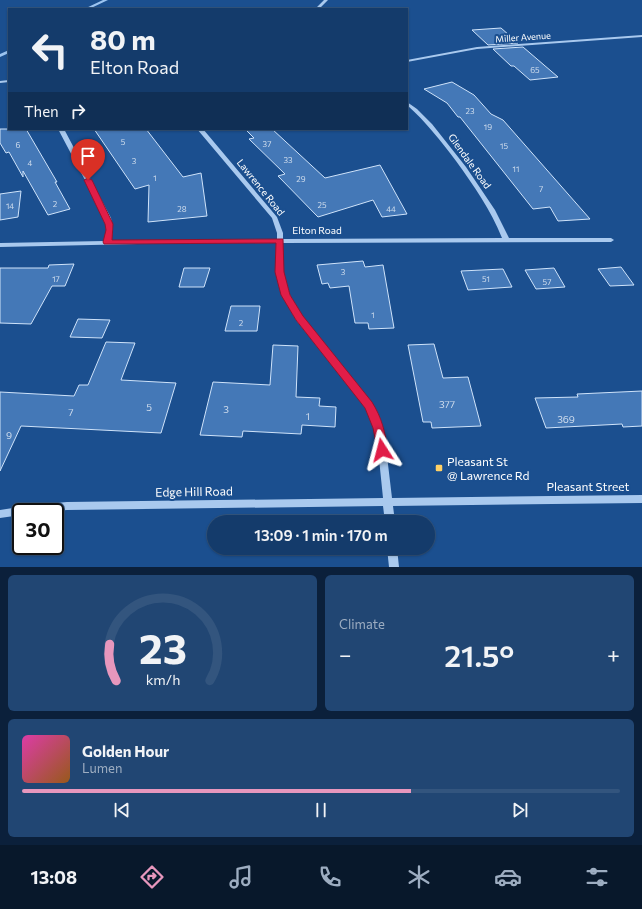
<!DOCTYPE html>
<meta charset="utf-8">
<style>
body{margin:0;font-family:Commissioner,sans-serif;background:#214673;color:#f1f3f6;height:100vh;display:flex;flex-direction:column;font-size:15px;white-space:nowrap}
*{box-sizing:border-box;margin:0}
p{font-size:13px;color:#9dadc1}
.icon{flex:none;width:22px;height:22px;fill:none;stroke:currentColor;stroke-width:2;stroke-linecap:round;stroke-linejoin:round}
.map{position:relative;height:567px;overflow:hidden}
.panel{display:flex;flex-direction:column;gap:8px;padding:8px;background:#0b203b;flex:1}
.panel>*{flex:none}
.guide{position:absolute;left:8px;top:8px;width:400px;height:122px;border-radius:0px;box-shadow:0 1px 3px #0004,0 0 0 1px #33557e;background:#143b6b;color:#f1f3f6;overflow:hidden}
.speed{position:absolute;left:12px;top:503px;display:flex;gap:8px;font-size:20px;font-weight:700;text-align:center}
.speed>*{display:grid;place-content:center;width:52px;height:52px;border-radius:50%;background:#143b6b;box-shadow:0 1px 3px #0004,0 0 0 1px #33557e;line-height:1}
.speed .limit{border:2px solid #111;border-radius:6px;background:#fff;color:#111}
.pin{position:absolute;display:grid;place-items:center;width:34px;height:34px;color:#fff;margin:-41px -17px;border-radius:50% 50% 50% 0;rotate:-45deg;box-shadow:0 0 4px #0007}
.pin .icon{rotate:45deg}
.me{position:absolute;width:44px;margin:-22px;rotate:351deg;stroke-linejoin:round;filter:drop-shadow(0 0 3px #0008)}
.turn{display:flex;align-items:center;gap:14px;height:84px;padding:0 16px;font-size:18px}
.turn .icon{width:52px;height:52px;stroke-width:2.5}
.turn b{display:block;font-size:28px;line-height:34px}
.then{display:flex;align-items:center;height:38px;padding:0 16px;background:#0003;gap:8px;font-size:15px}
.big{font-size:30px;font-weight:600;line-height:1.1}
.panel .card{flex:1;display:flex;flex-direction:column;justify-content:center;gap:6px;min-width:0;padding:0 14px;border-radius:6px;background:#214673}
.panel .dial{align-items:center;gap:0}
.dial svg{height:104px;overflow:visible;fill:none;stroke:#33557e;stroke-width:7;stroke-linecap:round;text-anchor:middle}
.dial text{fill:#f1f3f6;stroke:none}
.song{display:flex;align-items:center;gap:12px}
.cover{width:48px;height:48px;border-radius:6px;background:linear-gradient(135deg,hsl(320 70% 55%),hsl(30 70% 35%))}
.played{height:4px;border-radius:2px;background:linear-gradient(90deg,#e797bd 65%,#33557e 65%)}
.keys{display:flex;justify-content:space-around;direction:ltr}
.heat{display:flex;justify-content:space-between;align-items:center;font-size:22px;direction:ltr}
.panel .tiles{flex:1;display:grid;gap:8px;grid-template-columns:1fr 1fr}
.card:last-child{grid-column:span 2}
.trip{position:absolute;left:207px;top:515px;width:228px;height:40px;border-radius:20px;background:#143b6b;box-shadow:0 1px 3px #0004,0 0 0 1px #33557e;font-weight:600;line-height:40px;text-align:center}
.tab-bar{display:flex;height:64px;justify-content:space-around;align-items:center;background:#08182b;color:#9dadc1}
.tab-bar .icon{width:28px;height:28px}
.tab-bar .selected{color:#e797bd}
.tab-bar b{font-size:18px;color:#f1f3f6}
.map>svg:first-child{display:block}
</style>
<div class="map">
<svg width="642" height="567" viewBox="0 0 642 567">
<rect width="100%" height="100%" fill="#1b4f8f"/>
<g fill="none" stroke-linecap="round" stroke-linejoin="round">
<path fill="#9cc4f0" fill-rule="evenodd" d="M103 0H108L89 9H84Z
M9 50V53L0 57V54Z"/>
</g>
<path fill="#4478b7" stroke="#cfe3fa" d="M501 28 518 43 488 45 472 30Z
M523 47 558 77 530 80 514 66H511L493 49Z
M452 82 474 95 491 114 503 120 590 219 558 221 550 207 533 209 460 117H458L447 103 424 89Z
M0 129H26L57 182H55L70 209 48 215 23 171V177L9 152 6 153 0 143Z
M94 129H146L183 177 201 173 207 216 148 222 149 185 135 189Z
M245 129H272L325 178 380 165 407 214 382 217 373 200 318 217 278 176 285 174 249 139 254 138Z
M21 191 18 217 0 220V194Z
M363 261 365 267 383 265 394 328 369 329 368 323H355L349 286 330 288 328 283 322 284 317 265Z
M74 264 65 286H52L31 324 0 323V268H48L49 265Z
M621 267 634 285 610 286 598 269Z
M184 268H210L204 287H179Z
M554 268 565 287 536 289 525 270Z
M503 269 512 287 468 290 461 271Z
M231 306H260L257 331H225Z
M78 319 110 320 102 338 70 337Z
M106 342 135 343 121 380 176 383 161 433 21 426 0 471V392L74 396 79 385H88Z
M434 344 443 378 468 377 481 426 432 428 431 422H423L408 345Z
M273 345 298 346 296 397 320 398 319 406 336 407 335 427 302 425 301 434 243 431 242 437 200 435 213 382 270 385Z
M642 391V426L623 427 622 424 546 428 535 398 578 397 577 394Z"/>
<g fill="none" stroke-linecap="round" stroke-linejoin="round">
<path fill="#a9c9ee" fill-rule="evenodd" d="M324 0H328L319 9H315Z
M642 35V37L477 49 407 62V60L477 47Z
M9 80V82L0 83V81Z
M407 102 417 109 432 124 466 167 495 210 509 238H611L614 240 611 242 283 243V272L290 295 302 317 364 393 379 416 385 439 392 498 642 495V503L393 506 395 522H385L383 506 67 510 46 512H21V515L0 518V510L32 505 67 502 383 498 377 439 371 417 358 397 296 320 282 295 277 272V243H183L0 247V243L104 241 107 230 105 218 58 129H64L111 218 113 230 111 241 277 239V233L272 218 197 129H203L277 217 283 233V239L502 238C491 210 474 186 456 161 441 141 426 122 407 105Z
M387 548H397L399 567H389Z"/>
</g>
<path fill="#e11d48" stroke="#92132f" d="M88 178 92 180 113 224 112 240 283 239 284 272 290 295 303 316 372 402C382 418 385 432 388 450L386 454 382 455 378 454 373 428 365 408 296 320 281 295 275 272 276 243 104 244 103 242 106 230 105 224 84 180Z"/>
<rect fill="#ffd166" stroke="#1b4f8f" stroke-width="1.5" x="435" y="464" width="8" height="8" rx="2"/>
<g text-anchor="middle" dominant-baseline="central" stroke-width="4" stroke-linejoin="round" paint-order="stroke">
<g font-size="8" fill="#d0dded">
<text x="535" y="70">65</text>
<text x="470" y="111">23</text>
<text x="488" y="127">19</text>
<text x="123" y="142">5</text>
<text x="267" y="144">37</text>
<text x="18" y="145">6</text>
<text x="504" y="146">15</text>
<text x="288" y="160">33</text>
<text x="134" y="161">3</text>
<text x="30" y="163">4</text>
<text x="516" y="169">11</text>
<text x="155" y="178">1</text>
<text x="301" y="179">29</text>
<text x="541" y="189">7</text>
<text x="55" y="204">2</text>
<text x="322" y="205">25</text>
<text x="10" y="206">14</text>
<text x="182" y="209">28</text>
<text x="391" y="209">44</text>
<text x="343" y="272">3</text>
<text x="56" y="279">17</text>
<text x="486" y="279">51</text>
<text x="547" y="282">57</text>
<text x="373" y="315">1</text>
<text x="241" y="323">2</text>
</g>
<g font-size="9" fill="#fff" stroke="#1b4f8f">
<text transform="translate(523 37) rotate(-4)">Miller Avenue</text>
</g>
<g font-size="10" fill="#fff" stroke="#1b4f8f">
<text transform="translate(470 161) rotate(54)">Glendale Road</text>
<text transform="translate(261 187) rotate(51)">Lawrence Road</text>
<text x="317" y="230">Elton Road</text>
</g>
<g font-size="10" fill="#d0dded">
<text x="447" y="404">377</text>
<text x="149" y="407">5</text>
<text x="226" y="409">3</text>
<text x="71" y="412">7</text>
<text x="308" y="416">1</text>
<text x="566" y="419">369</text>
<text x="9" y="435">9</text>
</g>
<g font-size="12" fill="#fff" stroke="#1b4f8f" text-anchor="start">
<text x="447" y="461">Pleasant St<tspan x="447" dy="14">@ Lawrence Rd</tspan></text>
</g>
<g font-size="12" fill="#fff" stroke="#1b4f8f">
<text x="588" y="486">Pleasant Street</text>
<text transform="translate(194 491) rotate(-1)">Edge Hill Road</text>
</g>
</g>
</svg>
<div class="speed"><div class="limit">30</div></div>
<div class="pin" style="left:88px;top:180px;background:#d93025"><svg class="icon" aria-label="arrive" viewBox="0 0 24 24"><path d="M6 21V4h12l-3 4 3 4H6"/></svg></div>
<svg class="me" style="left:382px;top:450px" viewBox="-20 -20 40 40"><path d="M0-17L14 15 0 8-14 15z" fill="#e11d48" stroke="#fff" stroke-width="4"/></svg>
<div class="trip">13:09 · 1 min · 170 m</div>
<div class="guide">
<div class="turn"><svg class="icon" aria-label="left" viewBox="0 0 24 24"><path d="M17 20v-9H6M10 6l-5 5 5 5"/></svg><div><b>80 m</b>Elton Road</div></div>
<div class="then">Then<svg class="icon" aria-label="right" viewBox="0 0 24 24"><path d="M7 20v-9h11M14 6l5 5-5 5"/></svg></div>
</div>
</div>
<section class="panel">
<div class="tiles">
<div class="card dial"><svg viewBox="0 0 100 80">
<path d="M14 69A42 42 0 1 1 86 69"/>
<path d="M14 69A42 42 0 0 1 9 41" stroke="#e797bd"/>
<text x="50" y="56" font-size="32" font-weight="700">23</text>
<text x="50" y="72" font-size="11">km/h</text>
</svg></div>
<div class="card"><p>Climate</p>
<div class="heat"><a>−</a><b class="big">21.5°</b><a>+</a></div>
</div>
<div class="card">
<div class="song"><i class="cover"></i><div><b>Golden Hour</b><p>Lumen</p></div></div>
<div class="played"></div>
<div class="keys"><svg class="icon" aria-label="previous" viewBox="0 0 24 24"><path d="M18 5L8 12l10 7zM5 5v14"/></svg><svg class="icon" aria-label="pause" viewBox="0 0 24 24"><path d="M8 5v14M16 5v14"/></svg><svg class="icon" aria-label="next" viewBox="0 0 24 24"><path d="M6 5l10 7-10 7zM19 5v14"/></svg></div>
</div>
</div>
</section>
<nav class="tab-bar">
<b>13:08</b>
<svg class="icon selected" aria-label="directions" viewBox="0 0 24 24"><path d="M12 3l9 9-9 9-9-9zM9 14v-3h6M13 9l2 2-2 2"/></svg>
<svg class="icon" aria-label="music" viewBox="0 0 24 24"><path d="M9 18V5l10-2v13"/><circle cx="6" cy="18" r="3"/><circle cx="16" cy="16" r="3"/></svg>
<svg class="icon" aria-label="phone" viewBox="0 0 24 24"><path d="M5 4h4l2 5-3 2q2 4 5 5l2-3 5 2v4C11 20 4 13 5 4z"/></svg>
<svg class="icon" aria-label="climate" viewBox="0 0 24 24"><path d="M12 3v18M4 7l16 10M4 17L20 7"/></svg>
<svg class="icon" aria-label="car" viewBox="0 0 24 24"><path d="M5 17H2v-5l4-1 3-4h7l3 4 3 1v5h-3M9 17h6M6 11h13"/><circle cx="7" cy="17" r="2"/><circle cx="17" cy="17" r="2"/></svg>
<svg class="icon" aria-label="filters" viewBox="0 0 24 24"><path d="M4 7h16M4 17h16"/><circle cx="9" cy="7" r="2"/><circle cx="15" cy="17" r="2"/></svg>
</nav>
